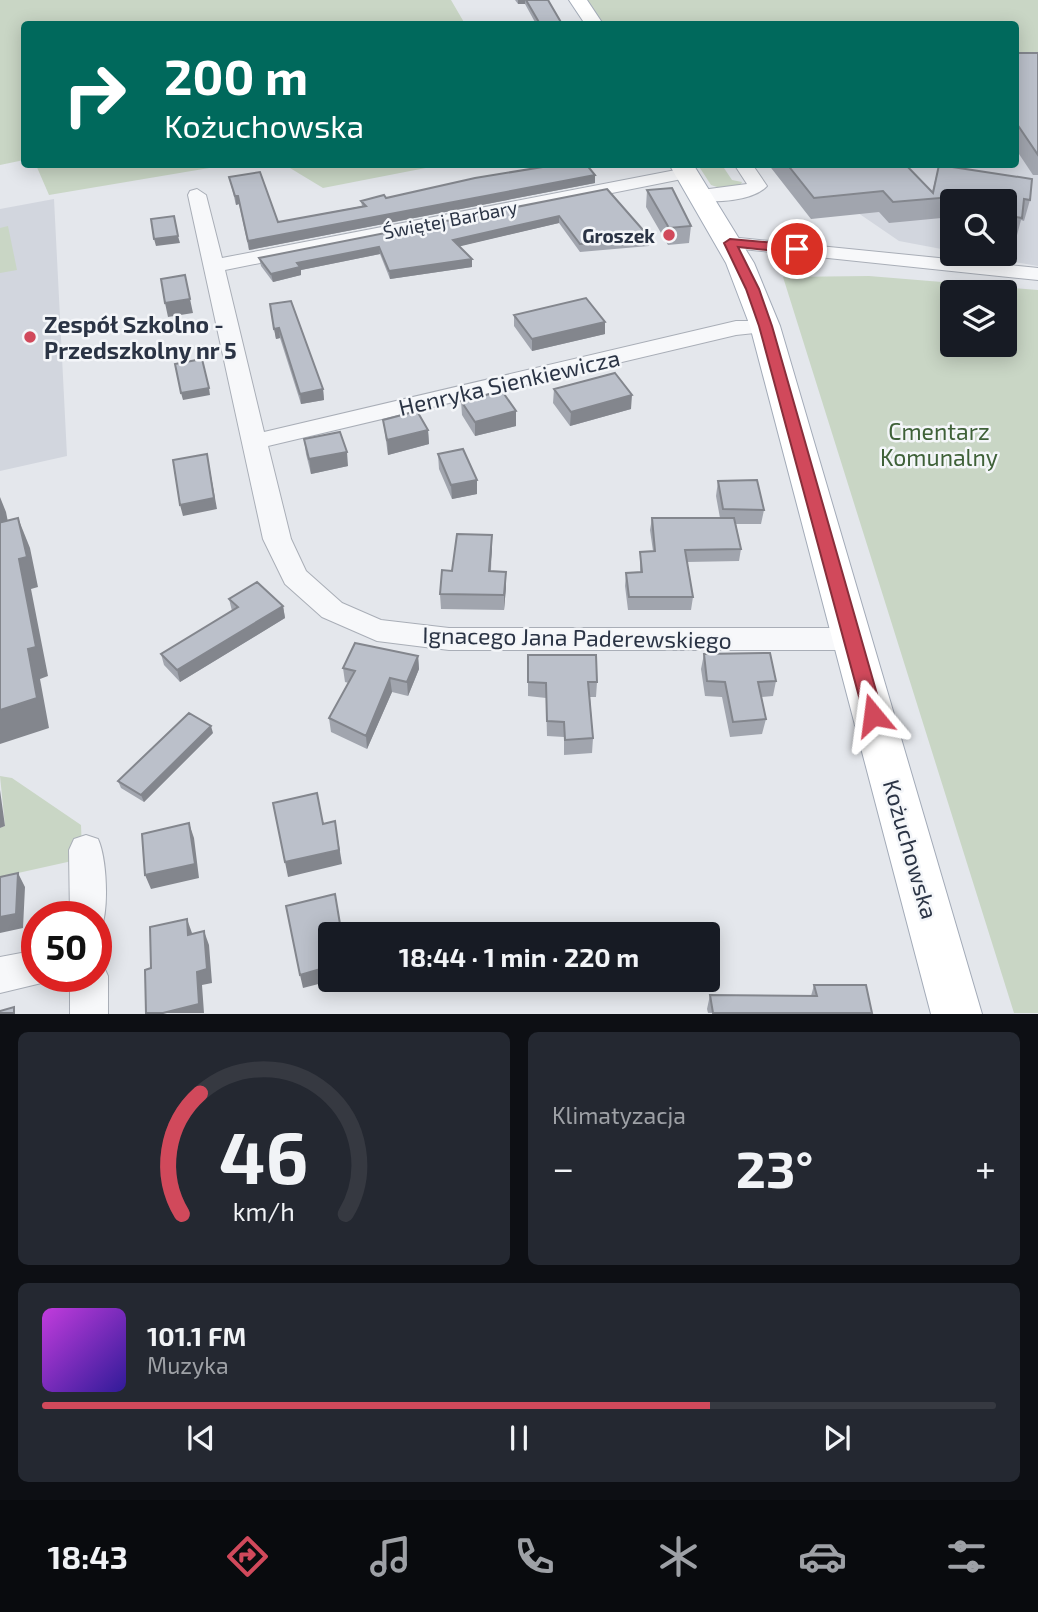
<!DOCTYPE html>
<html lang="pl">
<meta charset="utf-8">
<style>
body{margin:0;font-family:"Exo 2",sans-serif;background:#242831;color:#f1f3f6;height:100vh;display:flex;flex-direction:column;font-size:26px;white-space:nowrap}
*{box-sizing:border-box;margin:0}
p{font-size:23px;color:#9ea1a6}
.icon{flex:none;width:38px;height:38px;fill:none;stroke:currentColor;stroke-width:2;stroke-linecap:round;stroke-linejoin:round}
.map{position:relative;height:1014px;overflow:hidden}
.drawer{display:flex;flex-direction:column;gap:18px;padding:18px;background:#0d0f14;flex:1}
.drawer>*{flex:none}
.banner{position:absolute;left:21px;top:21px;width:998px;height:147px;border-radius:7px;box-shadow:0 4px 18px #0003;background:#00695c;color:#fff;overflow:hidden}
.buttons{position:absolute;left:940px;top:189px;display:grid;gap:14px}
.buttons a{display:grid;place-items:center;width:77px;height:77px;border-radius:7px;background:#171b24;box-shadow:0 4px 18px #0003;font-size:35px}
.speed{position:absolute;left:21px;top:901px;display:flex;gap:14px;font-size:35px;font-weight:700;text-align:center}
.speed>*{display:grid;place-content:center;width:91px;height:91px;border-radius:50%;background:#171b24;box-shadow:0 4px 18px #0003;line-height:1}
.speed .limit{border:10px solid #d22;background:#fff;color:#111}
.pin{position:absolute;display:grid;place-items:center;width:60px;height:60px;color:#fff;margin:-30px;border:4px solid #fff;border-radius:50%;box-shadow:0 2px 7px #0007}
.me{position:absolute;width:77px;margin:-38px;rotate:344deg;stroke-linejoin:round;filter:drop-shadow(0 0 5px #0008)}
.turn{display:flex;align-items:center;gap:24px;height:147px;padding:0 28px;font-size:32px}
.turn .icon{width:91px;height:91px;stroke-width:2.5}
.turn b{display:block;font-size:49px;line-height:60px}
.big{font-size:52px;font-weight:700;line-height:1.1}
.drawer .widget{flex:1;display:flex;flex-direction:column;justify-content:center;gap:10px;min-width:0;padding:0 24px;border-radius:10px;background:#242831}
.drawer .dial{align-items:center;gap:0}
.dial svg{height:182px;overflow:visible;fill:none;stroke:#363941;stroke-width:7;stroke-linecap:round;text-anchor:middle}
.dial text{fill:#f1f3f6;stroke:none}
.song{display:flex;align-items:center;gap:21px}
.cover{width:84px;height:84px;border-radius:10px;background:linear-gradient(135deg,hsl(290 70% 55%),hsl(250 70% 35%))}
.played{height:7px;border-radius:4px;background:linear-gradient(90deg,#d1495b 70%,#363941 70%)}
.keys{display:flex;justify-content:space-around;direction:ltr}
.heat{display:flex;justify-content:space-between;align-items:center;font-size:38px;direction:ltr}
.drawer .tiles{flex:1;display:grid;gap:18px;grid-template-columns:1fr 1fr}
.widget:last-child{grid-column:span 2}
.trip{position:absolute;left:318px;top:922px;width:402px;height:70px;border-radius:7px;background:#171b24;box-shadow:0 4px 18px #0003;font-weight:700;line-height:70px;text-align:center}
.dock{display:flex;height:112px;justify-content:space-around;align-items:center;background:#090b0e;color:#9ea1a6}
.dock .icon{width:49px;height:49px}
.dock .active{color:#d1495b}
.dock b{font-size:32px;color:#f1f3f6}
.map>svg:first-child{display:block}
</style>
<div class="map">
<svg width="1038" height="1014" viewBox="0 0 1038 1014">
<rect width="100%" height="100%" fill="#e4e7ec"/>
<path fill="#d2d6de" d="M1015 66H1038V266L968 254H1004V201H952V251L899 241 845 204 815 165 1015 164Z
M54 199 67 456 0 471V209Z"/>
<path fill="#c9d6c5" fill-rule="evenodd" d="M0 0H451L465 24H24V160L0 165Z
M585 0H1038V54L1015 62V24H601Z
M36 165H227L49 195Z
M285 165V164L441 165 323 188Z
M698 165H722L732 180 742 182 740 186 720 188 711 185Z
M8 226 17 270 0 273V228Z
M869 276 1038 290V1013H1014L783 277ZM952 292H1004V345H952Z
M0 776 12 778 81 825 82 851 72 861 0 877V828L5 826Z"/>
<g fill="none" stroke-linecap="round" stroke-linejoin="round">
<defs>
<path id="minor" d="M734 164H752L767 186C754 201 713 204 694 199L692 195 694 191 747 184Z
M686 168 695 173 692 177 225 270 264 432 736 321H773L776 326 773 331 736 335 268 446 291 539 306 571 342 603 381 620 449 628H852L862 631 867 639 862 647 852 650H449L377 641 322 617 285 584 263 539 188 195 190 191 197 189 206 195 222 258Z
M730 237 1038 268V280L723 247 720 243 723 239Z
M86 835 98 839C107 859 109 909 101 929L96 930V917H70L69 850 74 839Z
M37 950V976H52L50 981 0 993V957Z
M96 961 102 963 108 976V1014H70V976H96Z"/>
<path id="major" d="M569 0H587L603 24H585Z
M669 164H693L754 263 780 326 982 1014H931L750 326 726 263Z"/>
</defs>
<use href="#minor" stroke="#a9aeb7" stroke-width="2"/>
<use href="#major" stroke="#a3abb8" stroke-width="2"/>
<use href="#minor" fill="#f7f8fa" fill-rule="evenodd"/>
<use href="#major" fill="#fff" fill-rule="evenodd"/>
</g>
<path fill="#a1a5ae" d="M515 0H548L562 24H536L525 4H518Z
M1015 53H1038V175H1033L1015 148Z
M768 164H905L932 192 939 165 1030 200 1024 221 1021 220 1016 239 1004 237V201H952V217L889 223 879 212 811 219Z
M595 175V183L249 250 239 204 236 205 229 177 278 222 362 206 361 201Z
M607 189 650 238 649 246 580 252 559 223 459 246 472 267 390 279 380 254 301 270V275L273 282 261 266 259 258Z
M647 190 691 226 689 243 668 245 646 207Z
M270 304 323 389 324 400 301 404 280 338 276 339Z
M514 315 605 322V334L532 351 514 326Z
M554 389 631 409 570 426 553 403Z
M461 401 516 426 475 436 462 415Z
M383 420 428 430 429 444 388 455Z
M304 439 348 466 311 474 306 454Z
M438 454 477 494 452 499 439 469Z
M718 481 764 510 761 524H736L741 549 739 561 687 562 693 597 691 610H628L625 586 626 573 640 572V552L653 551 650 530 652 518H720L716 496Z
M492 535 491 571 506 587 504 610 441 609 440 594 452 571Z
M229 599 283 606 285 618 180 682 164 665 161 654 232 611Z
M704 654 776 681 773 696 761 697 766 719 762 734 730 737 722 697 705 696 701 669Z
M528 655 597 682 596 697H590L593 738 592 753 564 755V737L547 736 546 698 528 696Z
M418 656 419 669 408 696 392 692 367 749 331 732 329 718 349 683 345 682 343 668Z
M213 733 144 802 121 788 118 781Z
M814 985 872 1013H708L707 1009 710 995 811 996Z"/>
<path fill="#83868d" d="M518 0H525V4H518Z
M595 175V183L249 250 248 241Z
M235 196H238L239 204 236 205Z
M559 216V223L453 248V240Z
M178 236 180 243 156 246 154 239Z
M379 247 380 254 301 270V275L273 282 271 274 297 263Z
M472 259V267L390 279 389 271Z
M190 299 193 313 168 317 165 303Z
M605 322V334L532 351V339Z
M279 328 280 338 276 339 274 329Z
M209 388 210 395 183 400 181 393Z
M323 389 324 400 301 404 300 394Z
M632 395 631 409 570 426 571 412Z
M516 411V426L475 436V422Z
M428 430 429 444 388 455 387 440Z
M347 452 348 466 311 474 309 459Z
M209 465 217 509 183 516 180 505Z
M477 480V494L452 499 451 485Z
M0 497 6 512 14 552 2 522 0 511Z
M18 518 30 548 38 587 31 589 48 676 40 679 49 728 0 744V710L28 649 19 559Z
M492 535V550L489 585V571Z
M506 572V587L504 610V595Z
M283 606 285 618 180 682 177 670Z
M418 656 419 669 408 696 407 682Z
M390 678 392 692 367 749 366 736Z
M211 726 213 733 144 802 141 795Z
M0 790 5 826 0 828Z
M335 821 342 864 288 877 285 862Z
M189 823 194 838 199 878 151 889 145 875Z
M18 873 25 887 23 928 0 933V917Z
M187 919 192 933 193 949 188 935Z
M204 931 209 945 212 983 202 985 204 1013H163L197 972Z
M331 966V980H334L303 988 300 975Z"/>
<path fill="#bbc0ca" stroke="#83868d" stroke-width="2" d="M526 0H548L562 24H540Z
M1015 53H1038V155L1015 121Z
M561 164H586L595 175 248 241 238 196H235L229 177 260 172 278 222 366 206 361 201 384 195 386 198 475 178Z
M787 164H905L933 193 939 165 1032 179 1030 200 1024 199 1022 218 1004 215V201H962L963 196 893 202 883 191 814 198Z
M672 188 691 226 669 228 647 190Z
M607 189 650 238 580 244 559 216 453 240 472 259 389 271 379 247 297 263 300 267 271 274 259 258Z
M174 216 178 236 154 239 151 219Z
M185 275 190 299 165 303 161 279Z
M586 298 605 322 532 339 514 315Z
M291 301 323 389 300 394 279 328 274 329 270 304Z
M202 359 209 388 181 393 175 364Z
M615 373 632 395 571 412 554 389Z
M502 391 516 411 475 422 461 401Z
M417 411 428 430 387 440 383 420Z
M340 432 347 452 309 459 304 439Z
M463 449 477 480 451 485 438 454Z
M207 454 214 498 180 505 173 460Z
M757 480 764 510 723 509 718 481Z
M0 511 2 522 18 518 27 557 19 559 36 647 28 649 37 698 0 710Z
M652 518H734L741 549 685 550 693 597H629L626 573 642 572 640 552 655 551Z
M457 534 492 535 489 571 506 572 504 595 440 594 442 570 452 571Z
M257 582 283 606 177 670 161 654 238 607 229 599Z
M355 643 418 656 407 682 390 678 366 736 329 718 355 671 343 668Z
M770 653 776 681 758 682 766 719 733 722 725 682 707 681 704 654Z
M528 655H596L597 682H588L593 738 565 740 564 722 547 721 546 683 528 682Z
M189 713 211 726 141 795 118 781Z
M317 793 323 824 335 821 339 850 285 862 273 803Z
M189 823 195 864 145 875 142 834Z
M18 873 16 914 0 917V877Z
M335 894 341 930 354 927 356 934H331V966L300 975 286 906Z
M187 919 188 935 204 931 207 969 197 972 199 1004 163 1013H146L145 970 151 968 150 927Z
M814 985H866L872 1013H713L710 995 817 996Z
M14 1007V1013H0V1011Z"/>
<path fill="#d1495b" stroke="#882f3b" stroke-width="2" d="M730 239 797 245 804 249 797 253 738 247 759 289 772 326 883 715 880 720 873 722 867 720 864 715 759 326 746 289 724 243Z"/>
<g fill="#d1495b" stroke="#f4f6f9" stroke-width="2.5">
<circle cx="669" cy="235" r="7"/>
<circle cx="30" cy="337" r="7"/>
</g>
<g text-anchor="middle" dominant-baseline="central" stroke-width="5" stroke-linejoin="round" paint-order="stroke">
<g font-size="19" fill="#2b3445" stroke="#f4f6f9">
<text transform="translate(450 219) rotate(-11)">Świętej Barbary</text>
</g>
<g font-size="19" font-weight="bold" fill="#2b3445" stroke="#f4f6f9" text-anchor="end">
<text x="655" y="235">Groszek</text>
</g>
<g font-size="23" font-weight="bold" fill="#2b3445" stroke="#f4f6f9" text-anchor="start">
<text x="44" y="324">Zespół Szkolno -<tspan x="44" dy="26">Przedszkolny nr 5</tspan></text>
</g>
<g font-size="23" fill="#2b3445" stroke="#f4f6f9">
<text transform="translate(509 382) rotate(-13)">Henryka Sienkiewicza</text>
<text transform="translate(577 637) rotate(1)">Ignacego Jana Paderewskiego</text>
<text transform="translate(911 849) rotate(74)">Kożuchowska</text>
</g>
<g font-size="23" fill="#3f6138" stroke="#f4f6f9">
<text x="939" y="431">Cmentarz<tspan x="939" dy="26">Komunalny</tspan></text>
</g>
</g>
</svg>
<div class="buttons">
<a><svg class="icon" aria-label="search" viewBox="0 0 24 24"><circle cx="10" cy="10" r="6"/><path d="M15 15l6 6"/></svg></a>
<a><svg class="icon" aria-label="layers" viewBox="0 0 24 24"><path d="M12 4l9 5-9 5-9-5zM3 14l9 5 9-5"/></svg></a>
</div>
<div class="speed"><div class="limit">50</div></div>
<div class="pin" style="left:797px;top:249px;background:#d93025"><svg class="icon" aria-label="arrive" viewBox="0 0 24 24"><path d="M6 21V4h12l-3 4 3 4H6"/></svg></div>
<svg class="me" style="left:873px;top:715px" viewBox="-20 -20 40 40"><path d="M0-17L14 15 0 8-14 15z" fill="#d1495b" stroke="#fff" stroke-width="4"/></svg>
<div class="trip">18:44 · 1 min · 220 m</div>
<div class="banner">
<div class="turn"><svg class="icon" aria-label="right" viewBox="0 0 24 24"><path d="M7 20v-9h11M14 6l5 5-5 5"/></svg><div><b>200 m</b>Kożuchowska</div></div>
</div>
</div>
<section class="drawer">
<div class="tiles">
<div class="widget dial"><svg viewBox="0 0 100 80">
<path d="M14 69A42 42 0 1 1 86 69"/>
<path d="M14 69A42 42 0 0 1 22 16" stroke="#d1495b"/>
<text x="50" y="56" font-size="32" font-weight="700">46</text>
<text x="50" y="72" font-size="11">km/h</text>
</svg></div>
<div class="widget"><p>Klimatyzacja</p>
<div class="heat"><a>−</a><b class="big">23°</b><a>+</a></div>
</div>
<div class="widget">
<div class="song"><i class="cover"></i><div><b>101.1 FM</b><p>Muzyka</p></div></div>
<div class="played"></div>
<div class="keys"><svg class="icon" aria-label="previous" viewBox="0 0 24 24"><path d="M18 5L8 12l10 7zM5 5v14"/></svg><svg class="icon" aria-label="pause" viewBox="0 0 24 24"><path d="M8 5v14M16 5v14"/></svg><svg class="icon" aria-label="next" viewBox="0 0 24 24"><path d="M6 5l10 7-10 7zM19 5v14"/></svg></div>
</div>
</div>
</section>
<nav class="dock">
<b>18:43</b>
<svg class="icon active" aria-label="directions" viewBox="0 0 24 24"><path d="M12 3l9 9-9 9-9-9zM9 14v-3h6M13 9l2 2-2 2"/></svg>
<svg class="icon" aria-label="music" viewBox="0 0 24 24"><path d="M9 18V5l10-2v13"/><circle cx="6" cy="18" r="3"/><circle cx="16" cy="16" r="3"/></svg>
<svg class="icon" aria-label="phone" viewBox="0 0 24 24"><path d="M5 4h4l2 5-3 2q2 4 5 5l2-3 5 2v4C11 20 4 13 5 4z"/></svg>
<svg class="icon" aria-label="climate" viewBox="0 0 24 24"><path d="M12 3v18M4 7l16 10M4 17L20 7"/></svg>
<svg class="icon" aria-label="car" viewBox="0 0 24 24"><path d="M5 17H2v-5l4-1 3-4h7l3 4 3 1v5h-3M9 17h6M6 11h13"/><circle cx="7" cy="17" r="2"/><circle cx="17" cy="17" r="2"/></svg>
<svg class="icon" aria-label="filters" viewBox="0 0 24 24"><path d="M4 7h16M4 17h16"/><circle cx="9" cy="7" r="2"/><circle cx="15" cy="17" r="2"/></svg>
</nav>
